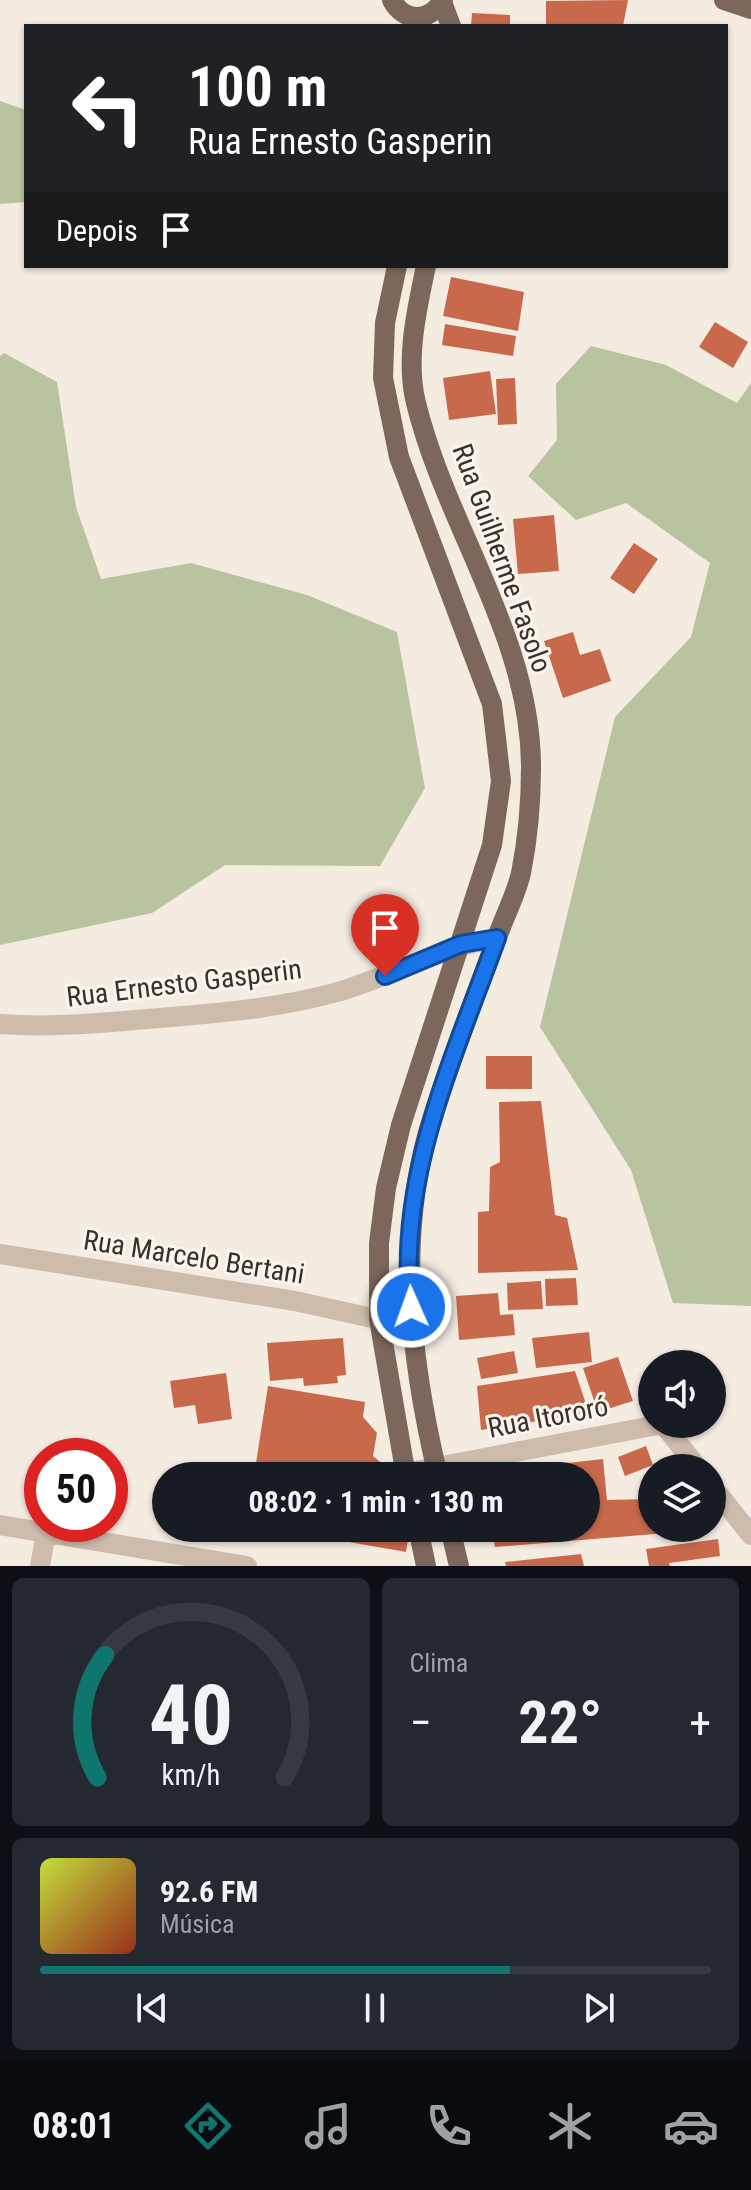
<!DOCTYPE html>
<html lang="pt">
<meta charset="utf-8">
<style>
body{margin:0;font-family:"Roboto Condensed",sans-serif;background:#242831;color:#f1f3f6;height:100vh;display:flex;flex-direction:column;font-size:30px;white-space:nowrap}
*{box-sizing:border-box;margin:0}
p{font-size:26px;color:#9ea1a6}
.icon{flex:none;width:44px;height:44px;fill:none;stroke:currentColor;stroke-width:2;stroke-linecap:round;stroke-linejoin:round}
.map{position:relative;height:1566px;overflow:hidden}
.panel{display:flex;flex-direction:column;gap:12px;padding:12px;background:#0d0f14;flex:1}
.panel>*{flex:none}
.hud{position:absolute;left:24px;top:24px;width:704px;height:244px;border-radius:0px;box-shadow:0 2px 6px #0004;background:#202124;color:#fff;overflow:hidden}
.tools{position:absolute;left:638px;top:1350px;display:grid;gap:16px}
.tools a{display:grid;place-items:center;width:88px;height:88px;border-radius:50%;background:#171b24;box-shadow:0 2px 6px #0004;font-size:40px}
.speed{position:absolute;left:24px;top:1438px;display:flex;gap:16px;font-size:40px;font-weight:700;text-align:center}
.speed>*{display:grid;place-content:center;width:104px;height:104px;border-radius:50%;background:#171b24;box-shadow:0 2px 6px #0004;line-height:1}
.speed .limit{border:12px solid #d22;background:#fff;color:#111}
.pin{position:absolute;display:grid;place-items:center;width:68px;height:68px;color:#fff;margin:-82px -34px;border-radius:50% 50% 50% 0;rotate:-45deg;box-shadow:0 0 8px #0007}
.pin .icon{rotate:45deg}
.me{position:absolute;width:88px;margin:-44px;rotate:358deg;stroke-linejoin:round;filter:drop-shadow(0 0 6px #0008)}
.turn{display:flex;align-items:center;gap:28px;height:168px;padding:0 32px;font-size:36px}
.turn .icon{width:104px;height:104px;stroke-width:2.5}
.turn b{display:block;font-size:56px;line-height:68px}
.then{display:flex;align-items:center;height:76px;padding:0 32px;background:#0003;gap:16px;font-size:30px}
.big{font-size:60px;font-weight:700;line-height:1.1}
.panel .tile{flex:1;display:flex;flex-direction:column;justify-content:center;gap:12px;min-width:0;padding:0 28px;border-radius:12px;background:#242831}
.panel .dial{align-items:center;gap:0}
.dial svg{height:208px;overflow:visible;fill:none;stroke:#363941;stroke-width:7;stroke-linecap:round;text-anchor:middle}
.dial text{fill:#f1f3f6;stroke:none}
.song{display:flex;align-items:center;gap:24px}
.cover{width:96px;height:96px;border-radius:12px;background:linear-gradient(135deg,hsl(70 70% 55%),hsl(10 70% 35%))}
.played{height:8px;border-radius:4px;background:linear-gradient(90deg,#0f766e 70%,#363941 70%)}
.keys{display:flex;justify-content:space-around;direction:ltr}
.heat{display:flex;justify-content:space-between;align-items:center;font-size:44px;direction:ltr}
.panel .tiles{flex:1;display:grid;gap:12px;grid-template-columns:1fr 1fr}
.tile:last-child{grid-column:span 2}
.trip{position:absolute;left:152px;top:1462px;width:448px;height:80px;border-radius:40px;background:#171b24;box-shadow:0 2px 6px #0004;font-weight:700;line-height:80px;text-align:center}
.tabs{display:flex;height:128px;justify-content:space-around;align-items:center;background:#090b0e;color:#9ea1a6}
.tabs .icon{width:56px;height:56px}
.tabs .on{color:#0f766e}
.tabs b{font-size:36px;color:#f1f3f6}
.map>svg:first-child{display:block}
</style>
<div class="map">
<svg width="751" height="1566" viewBox="0 0 751 1566">
<rect width="100%" height="100%" fill="#f4ebe1"/>
<path fill="#b8c4a0" d="M0 101 26 110V202L0 204Z
M591 346 666 365 737 403 751 383V1306L673 1303 631 1170 540 1027 615 717 691 637 710 563 626 503 576 520 528 476 557 440 556 384Z
M4 353 57 382 76 507 101 579 191 563 307 595 397 632 425 788 380 866 225 865 152 913 0 945V356Z"/>
<path fill="#c8694b" d="M628 0 623 26H546V1Z
M472 13 510 15V26H471Z
M451 277 524 292 518 331 443 316Z
M715 322 748 342 733 368 699 347Z
M445 324 516 336 513 356 442 345Z
M490 371 496 414 449 420 443 378Z
M515 378 517 424 498 425 496 379Z
M554 515 559 571 518 574 513 519Z
M634 543 658 559 634 594 610 578Z
M573 632 580 655 600 649 611 681 563 698 544 641Z
M486 1056H532V1089H486Z
M541 1101 555 1215 567 1218 578 1270 478 1273V1212L489 1211 490 1167 500 1162 499 1102Z
M576 1278 578 1305 546 1306 545 1279Z
M541 1281 543 1309 508 1310 507 1283Z
M498 1293 500 1315 513 1314 515 1335 459 1340 456 1296Z
M589 1332 592 1362 536 1368 532 1338Z
M343 1338 346 1375 337 1376 338 1383 304 1386 303 1378 270 1381 267 1343Z
M514 1351 518 1373 481 1379 477 1358Z
M618 1357 633 1401 598 1412 583 1368Z
M575 1371 589 1413 481 1430 477 1386Z
M226 1373 232 1419 198 1424 195 1405 174 1408 170 1381Z
M268 1386 365 1402 363 1417 377 1433 373 1456 386 1467 384 1476H254Z
M646 1446 653 1465 625 1476 618 1457Z
M603 1459 607 1500 652 1499V1528L704 1530 495 1547 491 1528H586V1476H481L480 1473Z
M269 1528H410L406 1552Z
M718 1539 720 1556 669 1563 670 1566H649L646 1549Z
M581 1554 584 1566H506L505 1562Z"/>
<g fill="none" stroke-linecap="round" stroke-linejoin="round">
<path stroke="#cdbbac" stroke-width="20" d="M0 1024C49 1028 98 1023 147 1019 211 1014 278 1009 341 991 394 975 442 947 497 938
M0 1254 295 1301 413 1327
M405 1473 663 1424 698 1468
M712 1486 751 1535
M0 1525 247 1566
M40 1566 46 1533"/>
<path stroke="#7d675c" stroke-width="20" d="M392 0C404 23 430 22 443 0
M724 0 751 9
M442 2 451 26
M397 266 385 323 383 378 399 457 492 704 501 781 492 845 401 1125 386 1188 379 1243V1319L406 1476
M426 266C417 309 405 359 416 403 446 526 531 637 531 767 531 802 528 838 521 873 516 895 504 917 497 938 475 997 452 1056 433 1116 395 1232 410 1359 438 1476
M418 1528 426 1566
M450 1528 459 1566"/>
</g>
<g fill="none" stroke-linecap="round" stroke-linejoin="round">
<defs>
<path id="route" d="M385 976 461 944 497 938C455 1055 396 1179 411 1307"/>
</defs>
<use href="#route" stroke="#114b97" stroke-width="20"/>
<use href="#route" stroke="#1a73e8" stroke-width="14"/>
</g>
<g text-anchor="middle" dominant-baseline="central" stroke-width="6" stroke-linejoin="round" paint-order="stroke">
<g font-size="28" fill="#3b302b" stroke="#fbf5ee">
<text transform="translate(502 558) rotate(70)">Rua Guilherme Fasolo</text>
<text transform="translate(184 983) rotate(-7)">Rua Ernesto Gasperin</text>
<text transform="translate(194 1257) rotate(9)">Rua Marcelo Bertani</text>
<text transform="translate(548 1417) rotate(-11)">Rua Itororó</text>
</g>
</g>
</svg>
<div class="tools">
<a><svg class="icon" aria-label="sound" viewBox="0 0 24 24"><path d="M4 9h4l5-4v14l-5-4H4zM17 9q2 3 0 6"/></svg></a>
<a><svg class="icon" aria-label="layers" viewBox="0 0 24 24"><path d="M12 4l9 5-9 5-9-5zM3 14l9 5 9-5"/></svg></a>
</div>
<div class="speed"><div class="limit">50</div></div>
<div class="pin" style="left:385px;top:976px;background:#d93025"><svg class="icon" aria-label="arrive" viewBox="0 0 24 24"><path d="M6 21V4h12l-3 4 3 4H6"/></svg></div>
<svg class="me" style="left:411px;top:1307px" viewBox="-20 -20 40 40"><circle r="17" fill="#1a73e8" stroke="#fff" stroke-width="3"/><path d="M0-11L8 9 0 5-8 9z" fill="#fff"/></svg>
<div class="trip">08:02 · 1 min · 130 m</div>
<div class="hud">
<div class="turn"><svg class="icon" aria-label="left" viewBox="0 0 24 24"><path d="M17 20v-9H6M10 6l-5 5 5 5"/></svg><div><b>100 m</b>Rua Ernesto Gasperin</div></div>
<div class="then">Depois<svg class="icon" aria-label="arrive" viewBox="0 0 24 24"><path d="M6 21V4h12l-3 4 3 4H6"/></svg></div>
</div>
</div>
<section class="panel">
<div class="tiles">
<div class="tile dial"><svg viewBox="0 0 100 80">
<path d="M14 69A42 42 0 1 1 86 69"/>
<path d="M14 69A42 42 0 0 1 17 22" stroke="#0f766e"/>
<text x="50" y="56" font-size="32" font-weight="700">40</text>
<text x="50" y="72" font-size="11">km/h</text>
</svg></div>
<div class="tile"><p>Clima</p>
<div class="heat"><a>−</a><b class="big">22°</b><a>+</a></div>
</div>
<div class="tile">
<div class="song"><i class="cover"></i><div><b>92.6 FM</b><p>Música</p></div></div>
<div class="played"></div>
<div class="keys"><svg class="icon" aria-label="previous" viewBox="0 0 24 24"><path d="M18 5L8 12l10 7zM5 5v14"/></svg><svg class="icon" aria-label="pause" viewBox="0 0 24 24"><path d="M8 5v14M16 5v14"/></svg><svg class="icon" aria-label="next" viewBox="0 0 24 24"><path d="M6 5l10 7-10 7zM19 5v14"/></svg></div>
</div>
</div>
</section>
<nav class="tabs">
<b>08:01</b>
<svg class="icon on" aria-label="directions" viewBox="0 0 24 24"><path d="M12 3l9 9-9 9-9-9zM9 14v-3h6M13 9l2 2-2 2"/></svg>
<svg class="icon" aria-label="music" viewBox="0 0 24 24"><path d="M9 18V5l10-2v13"/><circle cx="6" cy="18" r="3"/><circle cx="16" cy="16" r="3"/></svg>
<svg class="icon" aria-label="phone" viewBox="0 0 24 24"><path d="M5 4h4l2 5-3 2q2 4 5 5l2-3 5 2v4C11 20 4 13 5 4z"/></svg>
<svg class="icon" aria-label="climate" viewBox="0 0 24 24"><path d="M12 3v18M4 7l16 10M4 17L20 7"/></svg>
<svg class="icon" aria-label="car" viewBox="0 0 24 24"><path d="M5 17H2v-5l4-1 3-4h7l3 4 3 1v5h-3M9 17h6M6 11h13"/><circle cx="7" cy="17" r="2"/><circle cx="17" cy="17" r="2"/></svg>
</nav>
